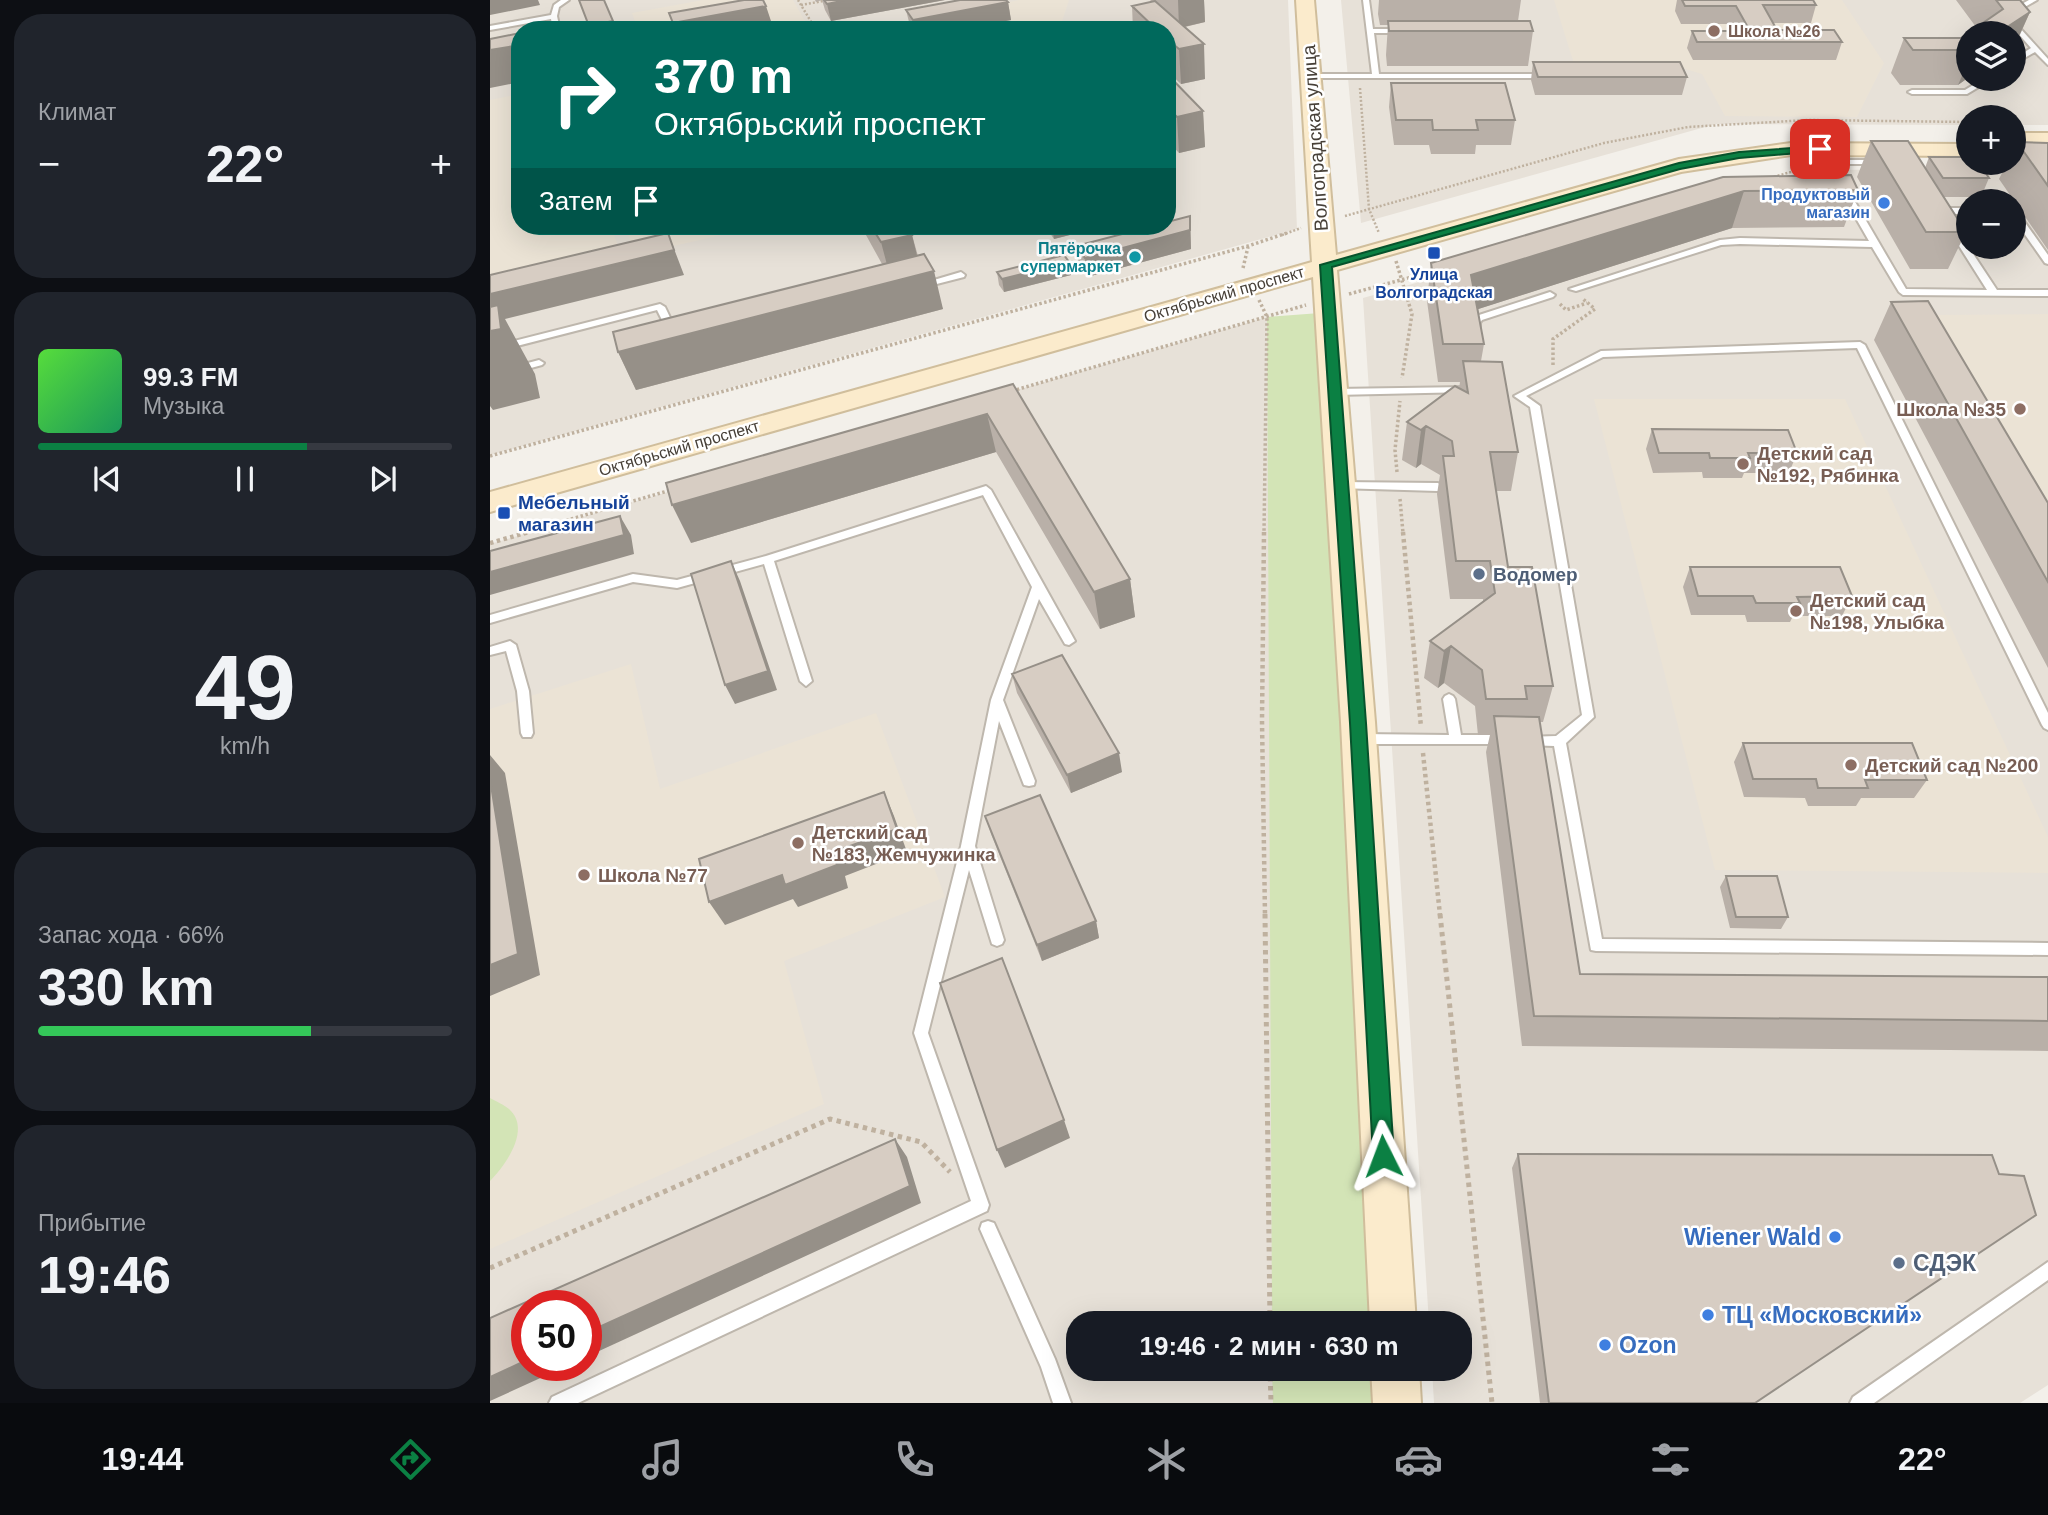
<!DOCTYPE html>
<html lang="ru">
<meta charset="utf-8">
<style>
body{margin:0;font-family:Helvetica,sans-serif;background:#20242c;color:#f1f3f6;height:100vh;display:flex;flex-direction:column;font-size:26px;white-space:nowrap}
*{box-sizing:border-box;margin:0}
p{font-size:23px;color:#9ea1a6}
.icon{flex:none;width:38px;height:38px;fill:none;stroke:currentColor;stroke-width:2;stroke-linecap:round;stroke-linejoin:round}
.map{position:relative;flex:1;overflow:hidden}
.drawer{display:flex;flex-direction:column;gap:14px;padding:14px;background:#0d0f14;width:490px}
.drawer>*{flex:none}
.guide{position:absolute;left:21px;top:21px;width:665px;height:214px;border-radius:28px;box-shadow:0 7px 28px #0002;background:#00695c;color:#fff;overflow:hidden}
.controls{position:absolute;left:1466px;top:21px;display:grid;gap:14px}
.controls a{display:grid;place-items:center;width:70px;height:70px;border-radius:50%;background:#171b24;box-shadow:0 7px 28px #0002;font-size:35px}
.speed{position:absolute;left:21px;top:1290px;display:flex;gap:14px;font-size:35px;font-weight:700;text-align:center}
.speed>*{display:grid;place-content:center;width:91px;height:91px;border-radius:50%;background:#171b24;box-shadow:0 7px 28px #0002;line-height:1}
.speed .limit{border:10px solid #d22;background:#fff;color:#111}
.pin{position:absolute;display:grid;place-items:center;width:60px;height:60px;color:#fff;margin:-30px;border-radius:14px;box-shadow:0 4px 10px #0006}
.me{position:absolute;width:77px;margin:-38px;rotate:357deg;stroke-linejoin:round;filter:drop-shadow(0 0 5px #0008)}
.turn{display:flex;align-items:center;gap:24px;height:147px;padding:0 28px;font-size:32px}
.turn .icon{width:91px;height:91px;stroke-width:2.5}
.turn b{display:block;font-size:49px;line-height:60px}
.then{display:flex;align-items:center;height:66px;padding:0 28px;background:#0003;gap:14px;font-size:26px}
.big{font-size:52px;font-weight:700;line-height:1.1}
.drawer .tile{flex:1;display:flex;flex-direction:column;justify-content:center;gap:10px;min-width:0;padding:0 24px;border-radius:28px;background:#20242c}
.drawer .dial{align-items:center;gap:0}
.dial b{font-size:91px;line-height:1}
.song{display:flex;align-items:center;gap:21px}
.cover{width:84px;height:84px;border-radius:10px;background:linear-gradient(135deg,hsl(110 70% 55%),hsl(150 70% 35%))}
.played{height:7px;border-radius:4px;background:linear-gradient(90deg,#0b8043 65%,#363941 65%)}
.keys{display:flex;justify-content:space-around;direction:ltr}
.heat{display:flex;justify-content:space-between;align-items:center;font-size:38px;direction:ltr}
.charge{height:10px;border-radius:5px;background:linear-gradient(90deg,#34c759 66%,#363941 0)}
.trip{position:absolute;left:576px;top:1311px;width:406px;height:70px;border-radius:28px;background:#171b24;box-shadow:0 7px 28px #0002;font-weight:700;line-height:70px;text-align:center}
.tabs{display:flex;height:112px;justify-content:space-around;align-items:center;background:#090b0e;color:#9ea1a6}
.tabs .icon{width:49px;height:49px}
.tabs .current{color:#0b8043}
.tabs b{font-size:32px;color:#f1f3f6}
main{display:flex;flex:1;min-height:0}
.map>svg:first-child{display:block}
</style>
<main>
<section class="drawer">
<div class="tile"><p>Климат</p>
<div class="heat"><a>−</a><b class="big">22°</b><a>+</a></div>
</div>
<div class="tile">
<div class="song"><i class="cover"></i><div><b>99.3 FM</b><p>Музыка</p></div></div>
<div class="played"></div>
<div class="keys"><svg class="icon" aria-label="previous" viewBox="0 0 24 24"><path d="M18 5L8 12l10 7zM5 5v14"/></svg><svg class="icon" aria-label="pause" viewBox="0 0 24 24"><path d="M8 5v14M16 5v14"/></svg><svg class="icon" aria-label="next" viewBox="0 0 24 24"><path d="M6 5l10 7-10 7zM19 5v14"/></svg></div>
</div>
<div class="tile dial"><b>49</b><p>km/h</p></div>
<div class="tile"><p>Запас хода · 66%</p><b class="big">330 km</b><div class="charge"></div></div>
<div class="tile"><p>Прибытие</p><b class="big">19:46</b></div>
</section>
<div class="map">
<svg width="1558" height="1403" viewBox="0 0 1558 1403">
<rect width="100%" height="100%" fill="#f3f0ea"/>
<path fill="#e7e1d8" fill-rule="evenodd" d="M0 0H798L807 229 0 455ZM30 30H677V226H30Z
M851 0H1558V125H1524V117H1479V125L1226 124 871 223ZM1479 33H1524V79H1479Z
M1558 169V1385L1530 1403H944L942 1369 970 1368V1323H939L873 298 1323 170ZM1479 201H1524V247H1479Z
M777 317 784 1323H588V1368L784 1369V1403H0V544ZM37 1306H96V1365H37Z"/>
<path fill="#ebe3d5" d="M213 0H303L320 30H148L142 13Z
M529 0H579L569 30H375Z
M1064 0H1352L1394 63 1367 117 1235 116 1212 74 1192 68 1085 67Z
M30 94V226H121L132 258 0 290V100Z
M136 226H271L144 255Z
M1558 314V503L1446 315Z
M1104 399H1355L1558 837V873L1225 870Z
M141 664 170 789 386 713 455 897 294 961 334 1104 0 1249V709Z"/>
<path fill="#d3e4b6" d="M830 313 899 1323H782L777 317Z
M0 1098C6 1101 14 1105 19 1109 42 1129 15 1166 0 1181Z
M782 1369H903L905 1403H783Z"/>
<g fill="none" stroke-linecap="round" stroke-linejoin="round">
<defs>
<path id="service" d="M71 0H79L69 7 67 16 70 30H63L61 19 0 30V26L61 15 64 5Z
M873 0H879L883 29H913L916 31 913 33H884L889 74H1057L1061 76 1057 78H818L817 76 821 74H882Z
M1539 0H1547L1519 16 1558 59V65L1545 52 1524 64V59L1541 48 1512 15Z
M1493 79H1502L1477 94H1422L1418 92 1422 90H1475Z
M1327 147H1333L1340 160H1388L1392 162 1388 164H1343L1416 289 1497 290 1459 230 1463 227 1466 228 1507 290H1558V296L1413 295 1409 292 1382 247 1250 244 1231 245 1086 291 1079 289 1230 240 1250 238 1379 241 1326 149Z
M1451 208H1479V214H1457L1453 217 1447 211Z
M1524 211H1527L1558 255V264L1555 263 1524 219Z
M471 272 475 275 474 277 431 288 427 285Z
M1060 292 1065 295 1063 297 992 320 990 323 989 334 986 335 981 332 980 323 986 316Z
M170 304 175 307 188 334 186 336H180L167 310 0 353V347Z
M1370 342 1375 345 1558 713V730L1554 728 1552 725 1367 348 1113 357 1036 396 1050 406 1104 717 1076 743 1112 939 1558 943V955L1106 951 1101 950 1064 746 1035 745 1033 741 1035 737 1066 736 1092 715 1040 407 1024 396 1111 351Z
M49 360 54 363 52 365 0 379V373Z
M977 387 982 390 980 392 845 395 840 392 845 389Z
M851 482 948 483 953 487 948 491 847 488 846 486Z
M496 486 501 490 585 641 579 645 575 644 549 599 513 700 545 781 544 785 539 786 534 785 509 721 485 846 514 940 512 944 507 946 502 944 479 870 438 1033 499 1205 497 1211 88 1403H59L62 1397 481 1201 424 1033 471 846 501 700 542 587 493 495 284 561 322 681 316 686 310 681 274 564 187 588 143 582 0 623V615L143 574 187 580 276 556Z
M20 641 26 645 39 691 43 733 41 737H33L31 733 27 691 16 651 0 655V647Z
M959 694 963 696 965 699 971 735H1013L1017 736 1019 740 1017 744H871L867 743 865 739 867 735 871 734 959 735 953 699 955 696Z
M498 1221 504 1223 565 1359 581 1403H563L551 1367 490 1229 492 1223Z
M1558 1262V1280L1384 1403H1360L1363 1397Z"/>
<path id="secondary" d="M806 0H824L846 255 1189 159 1301 143 1479 144V156L1301 155 1191 172 847 270 885 722 926 1323H880L851 722 823 277 0 512V492L822 262Z
M1524 133H1558V145H1524Z
M881 1368H929L931 1403H883Z"/>
</defs>
<use href="#service" stroke="#beb7ad" stroke-width="4"/>
<use href="#secondary" stroke="#d0be9c" stroke-width="4"/>
<path stroke="#bfb19f" stroke-width="2.5" stroke-dasharray="2 2" stroke-linecap="butt" d="M308 0 326 30
M311 5 339 0
M870 88 879 209 889 233
M1280 178 1318 167
M855 216 1114 143 1198 127 1318 120 1479 122
M792 235 811 228"/>
<path stroke="#bfb19f" stroke-width="3.5" stroke-dasharray="2.5 2.5" stroke-linecap="butt" d="M906 261 922 314 912 378
M753 268 758 247
M859 294 944 271
M769 300 777 317 774 533
M1070 304 1076 310 1097 303
M1063 365V339L1105 309 1093 299
M522 391 816 305
M0 456 758 246 797 233
M907 472 905 450 910 401
M910 499 913 533
M33 533 181 490"/>
<path stroke="#bfb19f" stroke-width="4.5" stroke-dasharray="3.5 3.5" stroke-linecap="butt" d="M774 532 772 721 775 915
M913 532 931 727
M0 543 39 532
M933 753 950 915"/>
<path stroke="#bfb19f" stroke-width="5" stroke-dasharray="4.5 4.5" stroke-linecap="butt" d="M775 914 780 1323
M950 914 1002 1403
M0 1268 340 1119 431 1142 460 1172
M780 1368 781 1403"/>
<use href="#service" fill="#fff" fill-rule="evenodd"/>
<use href="#secondary" fill="#fbebcc" fill-rule="evenodd"/>
</g>
<path fill="#b9b0a8" d="M325 0H455L341 21 335 10 332 0 326 2Z
M660 0H714L715 22 695 27 715 79 691 84 677 71V30H643L642 6 662 2Z
M889 0H1031L1028 21 1043 31 1038 66H897L896 55 898 25H890L888 14Z
M1187 0H1323L1326 5 1321 23H1283L1287 30 1352 42 1346 60H1203L1197 48 1202 31H1245L1242 24H1191L1185 11Z
M1466 0H1530L1540 12 1525 46 1479 33V77L1468 85H1410L1401 73 1414 38H1471L1486 27Z
M518 2 521 20 469 30H421L416 10Z
M1043 62 1197 77 1192 95H1045L1041 80Z
M677 74 713 111 715 147 689 153 677 140Z
M901 83 1025 120 1021 145H986L985 154H941L939 145H904L899 107Z
M1381 141 1435 168 1439 157 1499 178 1491 197H1454L1476 232 1458 269H1420L1367 177Z
M1527 142 1558 143V250L1509 179 1517 163H1524V148Z
M1233 177 1368 190 1354 227 1242 228 988 309 994 344 991 361 1028 452 1021 491H1006L1018 567 1063 686 1053 722H1049L1090 974 1558 977V1051L1032 1046 996 752 1000 735H988L985 706 954 683 948 688 934 678 940 641 993 601V599H960L947 494 950 475 931 464 926 468 912 460 917 422 969 389 970 382H948L937 301 941 263Z
M700 216 701 249 597 277 589 265 586 246Z
M371 226H417L422 235 428 256 453 309 146 390 128 352 392 264Z
M555 226H615L564 239Z
M579 262 581 275 514 292 509 285 507 272Z
M1401 302 1558 503V668L1384 340Z
M523 384 640 579 645 617 610 629 506 452 201 543Z
M1162 429 1307 453 1299 473H1254L1252 478H1213L1212 472 1163 473 1156 449Z
M1200 567 1362 596 1352 616H1303L1300 622H1257L1255 615H1201L1193 587Z
M522 674 632 772 581 793 527 693Z
M1253 743 1437 780 1424 798H1371L1366 806H1318L1315 798 1254 797 1244 762Z
M495 816 606 921 609 938 552 961 501 834Z
M1236 876 1298 917 1291 929 1240 928 1230 887Z
M1028 1154 1265 1403H1050L1022 1168Z"/>
<path fill="#969088" d="M0 0H48L50 5 0 15Z
M356 0H455L341 21 337 4Z
M688 0H714L715 22 689 28Z
M518 2 521 20 469 30H425L423 20Z
M276 6 282 24 249 30H185L183 23Z
M1540 12 1524 47V33H1508Z
M123 21 126 30H101L99 26Z
M714 44 715 79 691 84 689 49Z
M30 45V82L0 88V50Z
M1479 60V77L1468 85Z
M713 111 715 147 689 153 687 117Z
M1254 191 1242 228 976 313 981 275Z
M700 216 701 249 597 277 595 258Z
M562 226H615L564 239Z
M178 233 194 275 15 319 45 374 50 398 3 410 0 406V294Z
M422 235 431 272 401 280 391 242Z
M579 262 581 275 514 292 512 279Z
M444 271 453 309 146 390 128 352Z
M497 414 506 452 201 543 182 505Z
M936 426 931 464 926 468 931 430Z
M130 516 141 535 144 554 0 595V572Z
M241 561 250 581 287 690 245 704 235 685Z
M640 579 645 617 610 629 604 592Z
M961 646 954 683 948 688 954 651Z
M629 753 632 772 581 793 577 775Z
M0 755 15 773 50 975 0 996Z
M394 792 404 816 417 852 355 876 358 888 308 907 303 899 235 925 219 902 343 852Z
M606 921 609 938 552 961 547 945Z
M574 1120 580 1138 515 1168 507 1150Z
M405 1139 417 1157 431 1203 96 1357V1333Z
M37 1360V1365H79L0 1401V1377Z"/>
<path fill="#d7cdc3" stroke="#969088" stroke-width="2" d="M89 0H114L123 21 99 26Z
M254 0H273L276 6 183 23 179 13Z
M334 0H356L337 4Z
M470 0H516L518 2 423 20 416 10Z
M1192 0H1323L1326 5H1273L1287 30H1344L1352 42H1207L1202 31H1260L1246 6H1195Z
M1506 0H1530L1540 12 1508 33H1479V50H1423L1414 38H1471L1513 9Z
M665 1 714 44 689 49 677 39V30H667L642 6Z
M898 21H1040L1043 31H899Z
M30 33V45L0 50V39Z
M1043 62H1190L1197 77H1048Z
M677 74 713 111 687 117 677 107Z
M901 83H1015L1025 120H986L988 130H943L942 120H906Z
M1381 141H1418L1476 232H1436Z
M1527 142 1558 143V186Z
M1439 157H1479V163H1489L1499 178H1453Z
M1361 175 1368 190 1254 191 981 275 994 344H953L941 263 1233 177Z
M700 216V230L595 258 586 246 663 226H677V222Z
M381 226H417L422 235 391 242Z
M178 233 184 250 0 294V275Z
M434 254 444 271 128 352 123 332Z
M574 255 579 262 512 279 507 272Z
M1438 301 1558 503V582L1401 302Z
M8 305 11 329 0 331V307Z
M973 361 1012 362 1028 452H1000L1018 567H1042L1063 686H1035L1037 699H996L992 670 961 646 954 651 940 641 1005 593 1000 561H966L953 456H964L962 441 936 426 931 430 917 422 965 386 978 393Z
M523 384 640 579 604 592 497 414 182 505 176 483Z
M1162 429 1298 430 1307 453H1258L1260 458H1220L1219 453H1169Z
M130 516 134 535 0 572V551Z
M241 561 278 671 235 685 201 574Z
M1200 567H1350L1362 596 1307 597 1310 603H1266L1263 596H1208Z
M572 655 629 753 577 775 522 674Z
M1004 716 1049 717 1090 974 1558 977V1021L1044 1016Z
M1253 743H1422L1437 780H1375L1378 788H1328L1326 779H1263Z
M0 779 28 954 0 965Z
M394 792 407 829 343 852 347 865 295 885 292 875 219 902 209 859Z
M550 795 606 921 547 945 495 816Z
M1236 876H1287L1298 917H1246Z
M512 958 574 1120 507 1150 450 983Z
M405 1139 420 1186 96 1333V1306H37V1360L0 1377V1318Z
M1028 1154 1502 1155 1509 1174 1534 1176 1546 1215 1265 1403H1059Z"/>
<path fill="#0b8043" stroke="#07532c" stroke-width="2" d="M1330 146 1333 147V151L1249 158 1190 169 842 267 876 723 904 1156 901 1164 893 1167 886 1164 883 1156 860 723 830 265 1189 163 1249 152Z"/>
<g fill="#8d6e63" stroke="#fff" stroke-width="2.5">
<circle cx="1224" cy="31" r="7"/>
<circle cx="1530" cy="409" r="7"/>
<circle cx="1253" cy="464" r="7"/>
<circle cx="1306" cy="611" r="7"/>
<circle cx="1361" cy="765" r="7"/>
<circle cx="308" cy="843" r="7"/>
<circle cx="94" cy="875" r="7"/>
</g>
<g fill="#3f7fe0" stroke="#fff" stroke-width="2.5">
<circle cx="1394" cy="203" r="7"/>
<circle cx="1345" cy="1237" r="7"/>
<circle cx="1218" cy="1315" r="7"/>
<circle cx="1115" cy="1345" r="7"/>
</g>
<g fill="#1a4fb4" stroke="#fff" stroke-width="2.5">
<rect x="937" y="246" width="14" height="14" rx="3.5"/>
<rect x="7" y="506" width="14" height="14" rx="3.5"/>
</g>
<circle fill="#0f9aa8" stroke="#fff" stroke-width="2.5" cx="645" cy="257" r="7"/>
<g fill="#5c6f8a" stroke="#fff" stroke-width="2.5">
<circle cx="989" cy="574" r="7"/>
<circle cx="1409" cy="1263" r="7"/>
</g>
<g text-anchor="middle" dominant-baseline="central" stroke-width="5" stroke-linejoin="round" paint-order="stroke">
<g font-size="16" font-weight="bold" fill="#785e54" stroke="#fff" text-anchor="start">
<text x="1238" y="31">Школа №26</text>
</g>
<g font-size="16" font-weight="bold" fill="#366cbe" stroke="#fff" text-anchor="end">
<text x="1380" y="194">Продуктовый<tspan x="1380" dy="18">магазин</tspan></text>
</g>
<g font-size="16" font-weight="bold" fill="#0d838f" stroke="#fff" text-anchor="end">
<text x="631" y="248">Пятёрочка<tspan x="631" dy="18">супермаркет</tspan></text>
</g>
<g font-size="16" font-weight="bold" fill="#164399" stroke="#fff">
<text x="944" y="274">Улица<tspan x="944" dy="18">Волгоградская</tspan></text>
</g>
<g font-size="16" fill="#474038" stroke="#fff">
<text transform="translate(734 294) rotate(-16)">Октябрьский проспект</text>
<text transform="translate(189 448) rotate(-16)">Октябрьский проспект</text>
</g>
<g font-size="19" fill="#474038" stroke="#fff">
<text transform="translate(825 138) rotate(-94)">Волгоградская улица</text>
</g>
<g font-size="19" font-weight="bold" fill="#785e54" stroke="#fff" text-anchor="start">
<text x="1516" y="409" text-anchor="end">Школа №35</text>
<text x="1267" y="453">Детский сад<tspan x="1267" dy="22">№192, Рябинка</tspan></text>
<text x="1320" y="600">Детский сад<tspan x="1320" dy="22">№198, Улыбка</tspan></text>
<text x="1375" y="765">Детский сад №200</text>
<text x="322" y="832">Детский сад<tspan x="322" dy="22">№183, Жемчужинка</tspan></text>
<text x="108" y="875">Школа №77</text>
</g>
<g font-size="19" font-weight="bold" fill="#164399" stroke="#fff" text-anchor="start">
<text x="28" y="502">Мебельный<tspan x="28" dy="22">магазин</tspan></text>
</g>
<g font-size="19" font-weight="bold" fill="#4e5e75" stroke="#fff" text-anchor="start">
<text x="1003" y="574">Водомер</text>
</g>
<g font-size="23" font-weight="bold" fill="#366cbe" stroke="#fff" text-anchor="start">
<text x="1331" y="1237" text-anchor="end">Wiener Wald</text>
<text x="1232" y="1315">ТЦ «Московский»</text>
<text x="1129" y="1345">Ozon</text>
</g>
<g font-size="23" font-weight="bold" fill="#4e5e75" stroke="#fff" text-anchor="start">
<text x="1423" y="1263">СДЭК</text>
</g>
</g>
</svg>
<div class="controls">
<a><svg class="icon" aria-label="layers" viewBox="0 0 24 24"><path d="M12 4l9 5-9 5-9-5zM3 14l9 5 9-5"/></svg></a>
<a>+</a>
<a>−</a>
</div>
<div class="speed"><div class="limit">50</div></div>
<div class="pin" style="left:1330px;top:149px;background:#d93025"><svg class="icon" aria-label="arrive" viewBox="0 0 24 24"><path d="M6 21V4h12l-3 4 3 4H6"/></svg></div>
<svg class="me" style="left:893px;top:1156px" viewBox="-20 -20 40 40"><path d="M0-17L14 15 0 8-14 15z" fill="#0b8043" stroke="#fff" stroke-width="4"/></svg>
<div class="trip">19:46 · 2 мин · 630 m</div>
<div class="guide">
<div class="turn"><svg class="icon" aria-label="right" viewBox="0 0 24 24"><path d="M7 20v-9h11M14 6l5 5-5 5"/></svg><div><b>370 m</b>Октябрьский проспект</div></div>
<div class="then">Затем<svg class="icon" aria-label="arrive" viewBox="0 0 24 24"><path d="M6 21V4h12l-3 4 3 4H6"/></svg></div>
</div>
</div>
</main>
<nav class="tabs">
<b>19:44</b>
<svg class="icon current" aria-label="directions" viewBox="0 0 24 24"><path d="M12 3l9 9-9 9-9-9zM9 14v-3h6M13 9l2 2-2 2"/></svg>
<svg class="icon" aria-label="music" viewBox="0 0 24 24"><path d="M9 18V5l10-2v13"/><circle cx="6" cy="18" r="3"/><circle cx="16" cy="16" r="3"/></svg>
<svg class="icon" aria-label="phone" viewBox="0 0 24 24"><path d="M5 4h4l2 5-3 2q2 4 5 5l2-3 5 2v4C11 20 4 13 5 4z"/></svg>
<svg class="icon" aria-label="climate" viewBox="0 0 24 24"><path d="M12 3v18M4 7l16 10M4 17L20 7"/></svg>
<svg class="icon" aria-label="car" viewBox="0 0 24 24"><path d="M5 17H2v-5l4-1 3-4h7l3 4 3 1v5h-3M9 17h6M6 11h13"/><circle cx="7" cy="17" r="2"/><circle cx="17" cy="17" r="2"/></svg>
<svg class="icon" aria-label="filters" viewBox="0 0 24 24"><path d="M4 7h16M4 17h16"/><circle cx="9" cy="7" r="2"/><circle cx="15" cy="17" r="2"/></svg>
<b>22°</b>
</nav>
